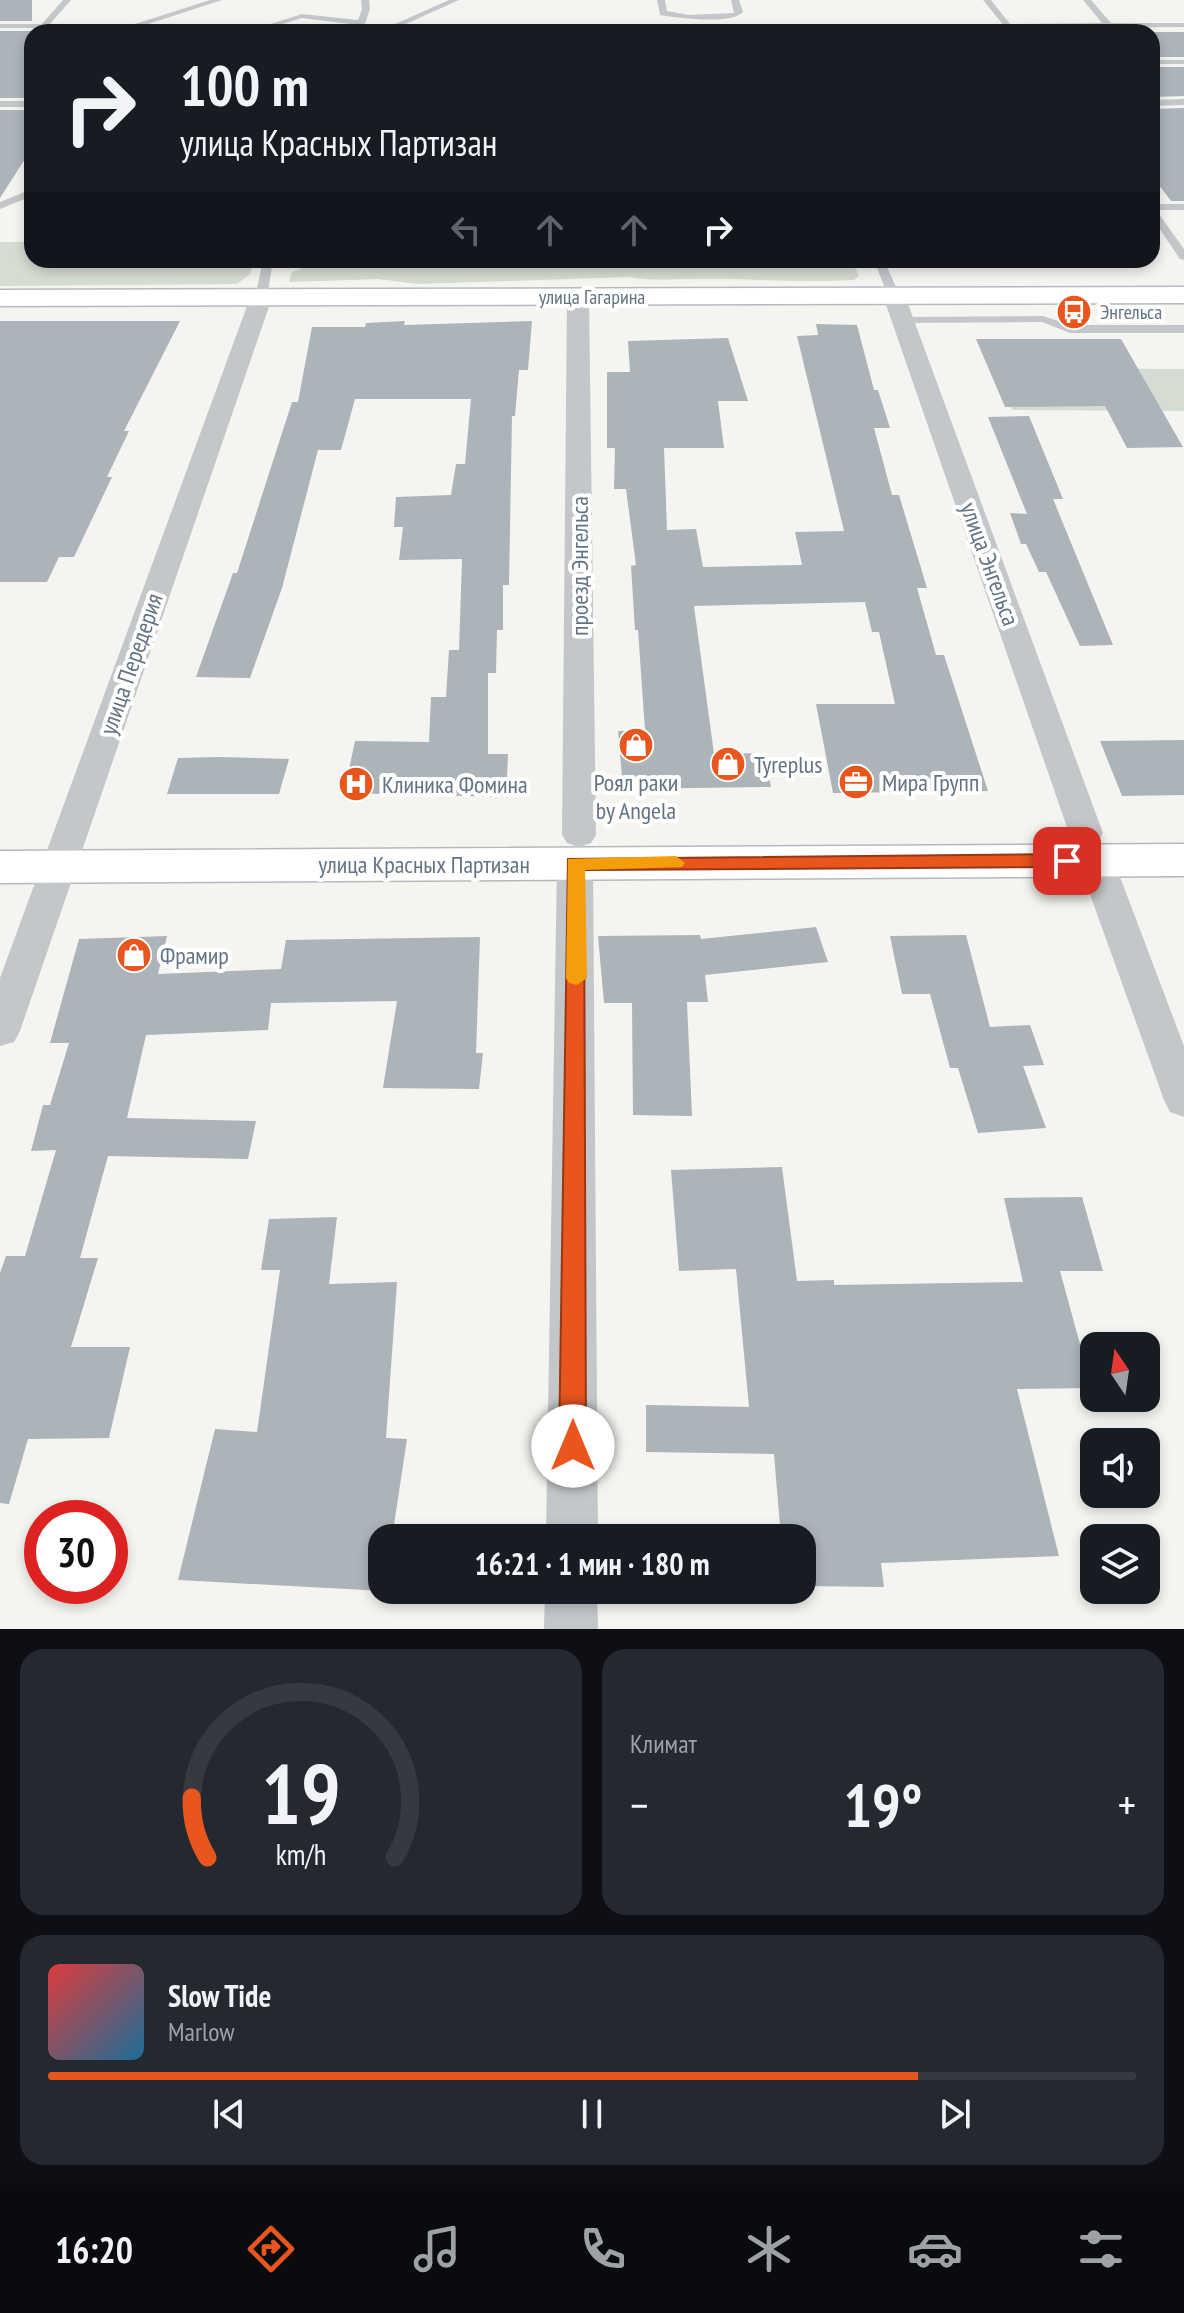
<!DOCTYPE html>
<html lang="ru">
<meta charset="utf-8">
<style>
body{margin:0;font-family:"PT Sans Narrow",sans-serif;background:#242831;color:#f1f3f6;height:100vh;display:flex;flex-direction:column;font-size:30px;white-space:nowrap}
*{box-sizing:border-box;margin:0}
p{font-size:26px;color:#9ea1a6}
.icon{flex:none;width:44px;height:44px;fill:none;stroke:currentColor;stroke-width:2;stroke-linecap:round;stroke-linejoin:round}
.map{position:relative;height:1629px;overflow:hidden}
.side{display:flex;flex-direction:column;gap:20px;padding:20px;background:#0d0f14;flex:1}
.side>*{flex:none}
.top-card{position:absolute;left:24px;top:24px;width:1136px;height:244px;border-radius:24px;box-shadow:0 4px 12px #0003;background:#171b24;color:#f1f3f6;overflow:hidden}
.needle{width:52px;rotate:347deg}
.controls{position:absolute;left:1080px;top:1332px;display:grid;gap:16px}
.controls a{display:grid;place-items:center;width:80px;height:80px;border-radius:16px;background:#171b24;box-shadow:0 4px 12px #0003;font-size:40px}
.speed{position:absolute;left:24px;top:1500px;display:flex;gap:16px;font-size:40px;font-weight:700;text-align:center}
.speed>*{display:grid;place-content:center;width:104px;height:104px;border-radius:50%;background:#171b24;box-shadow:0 4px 12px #0003;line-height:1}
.speed .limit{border:12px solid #d22;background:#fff;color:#111}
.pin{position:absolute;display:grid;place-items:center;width:68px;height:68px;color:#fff;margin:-34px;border-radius:16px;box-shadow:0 4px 12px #0006}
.me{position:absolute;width:88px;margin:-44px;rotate:0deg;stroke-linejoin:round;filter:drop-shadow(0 0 6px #0008)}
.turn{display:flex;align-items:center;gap:28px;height:168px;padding:0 24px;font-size:36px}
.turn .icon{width:104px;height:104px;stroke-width:2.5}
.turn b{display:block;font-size:56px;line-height:68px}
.lanes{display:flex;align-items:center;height:76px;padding:0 24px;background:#0003;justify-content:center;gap:40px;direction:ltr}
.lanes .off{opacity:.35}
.big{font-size:60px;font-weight:700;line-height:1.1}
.side .card{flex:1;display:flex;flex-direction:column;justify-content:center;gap:12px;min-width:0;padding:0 28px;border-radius:24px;background:#242831}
.side .dial{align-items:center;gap:0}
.dial svg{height:208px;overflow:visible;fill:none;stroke:#363941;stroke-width:7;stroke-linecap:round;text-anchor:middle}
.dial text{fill:#f1f3f6;stroke:none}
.song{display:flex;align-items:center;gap:24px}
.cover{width:96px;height:96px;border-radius:12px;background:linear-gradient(135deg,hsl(0 70% 55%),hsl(200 70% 35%))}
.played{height:8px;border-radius:4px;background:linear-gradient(90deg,#e8551d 80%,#363941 80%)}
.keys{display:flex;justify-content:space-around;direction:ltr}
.heat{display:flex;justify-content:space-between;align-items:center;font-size:44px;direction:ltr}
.side .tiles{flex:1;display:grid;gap:20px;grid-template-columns:1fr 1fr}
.card:last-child{grid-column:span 2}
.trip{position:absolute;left:368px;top:1524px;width:448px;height:80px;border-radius:24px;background:#171b24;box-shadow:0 4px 12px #0003;font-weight:700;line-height:80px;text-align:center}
.menu{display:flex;height:128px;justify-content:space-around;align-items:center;background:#090b0e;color:#9ea1a6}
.menu .icon{width:56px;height:56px}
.menu .active{color:#e8551d}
.menu b{font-size:36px;color:#f1f3f6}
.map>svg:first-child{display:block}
</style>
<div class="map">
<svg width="1184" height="1629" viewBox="0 0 1184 1629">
<rect width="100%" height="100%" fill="#f4f5f0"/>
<path fill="#d5dcd1" d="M0 242H32V260H255L250 274 237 284 0 286Z
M322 260H852L859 276 854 280C799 283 746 278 692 279 670 279 651 281 629 277L418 284 377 279 289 282 292 272Z
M995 368 1184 369V411L1012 410Z"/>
<path fill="#acb3b9" d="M0 0H32V21H0Z
M0 31H32V98H0Z
M1152 32H1184V57H1152Z
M1152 67H1184V96L1152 97Z
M1184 108V201H1171L1152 176V109Z
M0 110H32V148L0 198Z
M0 321H180L124 431H129L107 477H112L74 557H59L47 582H0Z
M405 321 404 325 532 321 528 370H519L515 416H512L509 585H503V630H497L496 673H488V754H508L506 797 344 793 355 741 429 742 431 697H446L449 650H459L462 559 399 560 403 527H394L396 497 451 495 456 464H465L471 399H355L341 450H318L282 588 250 678 196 677 233 573H237L292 402H298L312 327H365L366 323Z
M816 324 857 325 874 390H878L890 428H874L892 495H899L927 588H917L936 655H944L988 791 833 793 816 704H895L879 632H872L865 602 694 606 714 754 764 753 771 787 623 789 618 731 645 730 638 630H635L631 566 636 565 626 489H614L615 448H607V372H630L628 341 728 338 748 401H718L724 448H664L667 530 696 529 703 567 802 565 795 532 844 531 797 336 818 335Z
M976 339H1121L1183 447 1127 448 1105 406 1005 407Z
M1029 416 1063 499H1053L1113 645 1080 646 1046 572H1039L1026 544H1021L1010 513 1027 514 988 417Z
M1184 740V795L1122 796 1100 741Z
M220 757 289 759 279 794H167L178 758Z
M816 927 828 962 705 975 708 1002H687L692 1116 633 1115 632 1003H604L598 936 700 935 701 939Z
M966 935 990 1027 1030 1025 1044 1065 1023 1066 1046 1128 978 1133 958 1068H950L930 994H902L890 936Z
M167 936 158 974 281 969 286 940 480 937 476 1053H483L479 1089 383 1088 397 1001 271 1003 268 1030 146 1035 127 1118 256 1121 248 1159 108 1156 80 1258H98L71 1347H130L109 1438 28 1439 9 1504 0 1503V1273L6 1256H25L56 1150 31 1151 43 1105H50L69 1043H50L79 939Z
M782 1167 797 1281 834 1280V1285L1023 1282 1004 1198 1082 1197 1103 1271H1060L1092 1388 1017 1389 1059 1556 881 1563 884 1587 802 1586V1538H781L774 1454 646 1452V1405L749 1407 736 1269 679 1271 671 1170Z
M337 1217 329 1284 397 1282 386 1438 407 1439 392 1538H382L384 1591 178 1580 215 1429 257 1432 280 1270H261L269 1219Z"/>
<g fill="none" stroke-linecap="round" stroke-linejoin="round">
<defs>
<path id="secondary" d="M1184 287V303L0 306V290Z"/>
<path id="highway" d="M1184 844V876L0 883V851Z"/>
</defs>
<use href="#secondary" stroke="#b6babf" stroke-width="3"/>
<use href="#highway" stroke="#b6b9bc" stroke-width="3"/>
<path fill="#c4c7ca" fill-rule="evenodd" d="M63 0H71L50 24H135L210 0H222L136 28H0V24H42Z
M361 0H369L370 9 362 32H354L357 25 302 18 257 32H245L302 14 358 20 362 9Z
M449 0H459L388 32H377Z
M657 0H665L667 11 689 15 734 13 731 0H739L743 12C731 25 678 18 660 15Z
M983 0H991L1010 24 1102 23 1083 0H1091L1111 23H1184V27L1014 28 1017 32H1009Z
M1152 60H1184V64H1152Z
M1184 99V105L1152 106V100Z
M0 101H32V107H0Z
M32 189V196L0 209V202Z
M1152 204H1184V210H1156L1184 249V260L1180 259 1152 218Z
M263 260H273L267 298 261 301 255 298Z
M874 260H884L900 296 898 298 888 296Z
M1043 316 1071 325H1184V333H1070L1042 322 902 323 896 320 902 317Z"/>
<path fill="#c4c7ca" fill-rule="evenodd" d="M894 290 905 296 1103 833 1098 841 1086 845 1074 841 1069 833 883 296Z
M578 291 589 297 596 835 591 843 579 847 567 843 562 835 567 297Z
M261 292 272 298 20 1031 14 1042 0 1046V978L250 298Z
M1096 849 1108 852 1114 861 1184 1046V1117L1170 1112 1164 1100 1078 861 1084 852Z
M575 851 587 854 593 863 598 1538H546L557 863 563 854Z
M545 1590H597L598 1629H544Z"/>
<use href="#secondary" fill="#fff" fill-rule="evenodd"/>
<use href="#highway" fill="#fff" fill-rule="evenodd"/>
</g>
<path fill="#e8551d" stroke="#973713" stroke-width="2" d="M1067 854 1077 861 1067 867 584 870 586 1446 582 1455 573 1459 563 1455 559 1446 568 859Z"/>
<path fill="#f59e0b" d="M676 856 685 863 682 867 585 870 587 978 577 985 569 983 566 978 568 859Z"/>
<defs>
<symbol id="bus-disc" viewBox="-11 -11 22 22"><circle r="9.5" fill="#e8551d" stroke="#fff"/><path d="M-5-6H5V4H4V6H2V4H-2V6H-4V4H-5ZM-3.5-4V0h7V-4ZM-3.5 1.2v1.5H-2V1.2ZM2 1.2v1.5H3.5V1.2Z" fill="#fff"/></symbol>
<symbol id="shop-disc" viewBox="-11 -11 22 22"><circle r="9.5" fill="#e8551d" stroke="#fff"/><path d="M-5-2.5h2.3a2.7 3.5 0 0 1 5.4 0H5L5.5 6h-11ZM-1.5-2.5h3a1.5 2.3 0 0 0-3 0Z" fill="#fff"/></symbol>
<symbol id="office-disc" viewBox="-11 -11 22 22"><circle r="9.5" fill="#e8551d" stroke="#fff"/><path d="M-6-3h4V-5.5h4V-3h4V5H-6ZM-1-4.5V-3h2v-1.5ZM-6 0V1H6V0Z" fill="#fff"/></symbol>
<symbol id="hospital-disc" viewBox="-11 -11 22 22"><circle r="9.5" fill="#e8551d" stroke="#fff"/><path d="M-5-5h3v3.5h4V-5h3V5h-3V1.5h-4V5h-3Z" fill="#fff"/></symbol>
</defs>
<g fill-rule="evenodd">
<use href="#bus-disc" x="1054" y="292" width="40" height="40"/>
<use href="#shop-disc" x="616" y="725" width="40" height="40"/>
<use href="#shop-disc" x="708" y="744" width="40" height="40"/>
<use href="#office-disc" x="836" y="762" width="40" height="40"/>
<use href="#hospital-disc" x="336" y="764" width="40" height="40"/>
<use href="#shop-disc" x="114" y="935" width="40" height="40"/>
</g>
<g text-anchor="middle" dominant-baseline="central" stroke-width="8" stroke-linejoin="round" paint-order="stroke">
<g font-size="20" fill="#627383" stroke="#fff">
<text x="592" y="297">улица Гагарина</text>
</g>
<g font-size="20" fill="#627383" stroke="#fff" text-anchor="start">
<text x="1100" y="312">Энгельса</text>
</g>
<g font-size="24" fill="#627383" stroke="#fff">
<text transform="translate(990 564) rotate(70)">улица Энгельса</text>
<text transform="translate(579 566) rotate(-90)">проезд Энгельса</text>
<text transform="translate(131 664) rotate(-71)">улица Передерия</text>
<text x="424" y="864">улица Красных Партизан</text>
</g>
<g font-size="24" fill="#627383" stroke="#fff" text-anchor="start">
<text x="754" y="764">Tyreplus</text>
<text x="636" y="782" text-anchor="middle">Роял раки<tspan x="636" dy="28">by Angela</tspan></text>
<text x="882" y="782">Мира Групп</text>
<text x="382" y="784">Клиника Фомина</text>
<text x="160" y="955">Фрамир</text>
</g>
</g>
</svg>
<div class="controls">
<a><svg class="needle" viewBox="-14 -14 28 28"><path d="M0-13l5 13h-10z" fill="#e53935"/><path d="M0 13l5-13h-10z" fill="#9ea1a6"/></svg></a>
<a><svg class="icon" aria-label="sound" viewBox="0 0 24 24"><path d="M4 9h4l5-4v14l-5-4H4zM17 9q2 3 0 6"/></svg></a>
<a><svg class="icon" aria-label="layers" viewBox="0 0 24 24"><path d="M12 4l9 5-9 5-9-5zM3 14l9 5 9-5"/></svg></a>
</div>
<div class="speed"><div class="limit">30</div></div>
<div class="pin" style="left:1067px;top:861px;background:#d93025"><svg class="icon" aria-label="arrive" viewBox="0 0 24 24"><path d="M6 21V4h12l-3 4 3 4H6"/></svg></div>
<svg class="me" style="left:573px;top:1446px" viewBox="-20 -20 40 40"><circle r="19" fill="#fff"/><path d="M0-13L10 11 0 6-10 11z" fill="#e8551d"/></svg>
<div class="trip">16:21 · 1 мин · 180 m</div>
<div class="top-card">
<div class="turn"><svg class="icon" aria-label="right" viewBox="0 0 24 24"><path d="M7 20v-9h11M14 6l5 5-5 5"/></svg><div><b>100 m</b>улица Красных Партизан</div></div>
<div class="lanes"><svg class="icon off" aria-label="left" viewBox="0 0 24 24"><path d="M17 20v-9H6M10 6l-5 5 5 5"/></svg><svg class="icon off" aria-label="ahead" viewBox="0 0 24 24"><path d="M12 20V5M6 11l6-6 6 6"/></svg><svg class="icon off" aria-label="ahead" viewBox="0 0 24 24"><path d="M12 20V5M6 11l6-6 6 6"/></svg><svg class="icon" aria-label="right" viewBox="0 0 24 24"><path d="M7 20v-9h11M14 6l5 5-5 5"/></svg></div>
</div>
</div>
<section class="side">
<div class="tiles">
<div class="card dial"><svg viewBox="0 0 100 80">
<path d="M14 69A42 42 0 1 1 86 69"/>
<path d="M14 69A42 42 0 0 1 8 46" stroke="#e8551d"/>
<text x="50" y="56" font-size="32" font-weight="700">19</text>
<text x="50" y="72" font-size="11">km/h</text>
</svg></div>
<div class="card"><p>Климат</p>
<div class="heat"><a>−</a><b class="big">19°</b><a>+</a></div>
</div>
<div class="card">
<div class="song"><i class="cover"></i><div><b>Slow Tide</b><p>Marlow</p></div></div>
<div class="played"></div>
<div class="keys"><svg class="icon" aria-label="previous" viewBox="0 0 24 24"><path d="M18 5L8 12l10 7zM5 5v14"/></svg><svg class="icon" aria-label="pause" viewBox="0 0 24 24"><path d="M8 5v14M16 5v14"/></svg><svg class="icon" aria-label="next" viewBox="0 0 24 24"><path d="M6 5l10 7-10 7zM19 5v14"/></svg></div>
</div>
</div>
</section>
<nav class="menu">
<b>16:20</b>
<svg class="icon active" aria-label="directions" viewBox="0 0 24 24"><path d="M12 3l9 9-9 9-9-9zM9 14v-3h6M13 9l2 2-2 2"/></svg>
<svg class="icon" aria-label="music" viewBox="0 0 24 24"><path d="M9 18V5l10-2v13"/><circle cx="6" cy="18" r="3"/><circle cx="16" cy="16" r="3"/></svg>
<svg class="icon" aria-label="phone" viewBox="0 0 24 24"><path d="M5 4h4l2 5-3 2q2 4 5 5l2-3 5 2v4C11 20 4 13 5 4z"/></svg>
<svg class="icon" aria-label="climate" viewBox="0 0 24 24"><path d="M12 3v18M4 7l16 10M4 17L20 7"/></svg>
<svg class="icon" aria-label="car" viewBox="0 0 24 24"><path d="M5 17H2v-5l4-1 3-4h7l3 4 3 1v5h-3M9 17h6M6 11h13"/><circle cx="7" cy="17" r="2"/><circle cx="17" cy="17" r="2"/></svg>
<svg class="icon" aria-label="filters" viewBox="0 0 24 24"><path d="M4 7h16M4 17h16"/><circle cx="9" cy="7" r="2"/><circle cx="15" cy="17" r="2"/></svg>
</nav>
